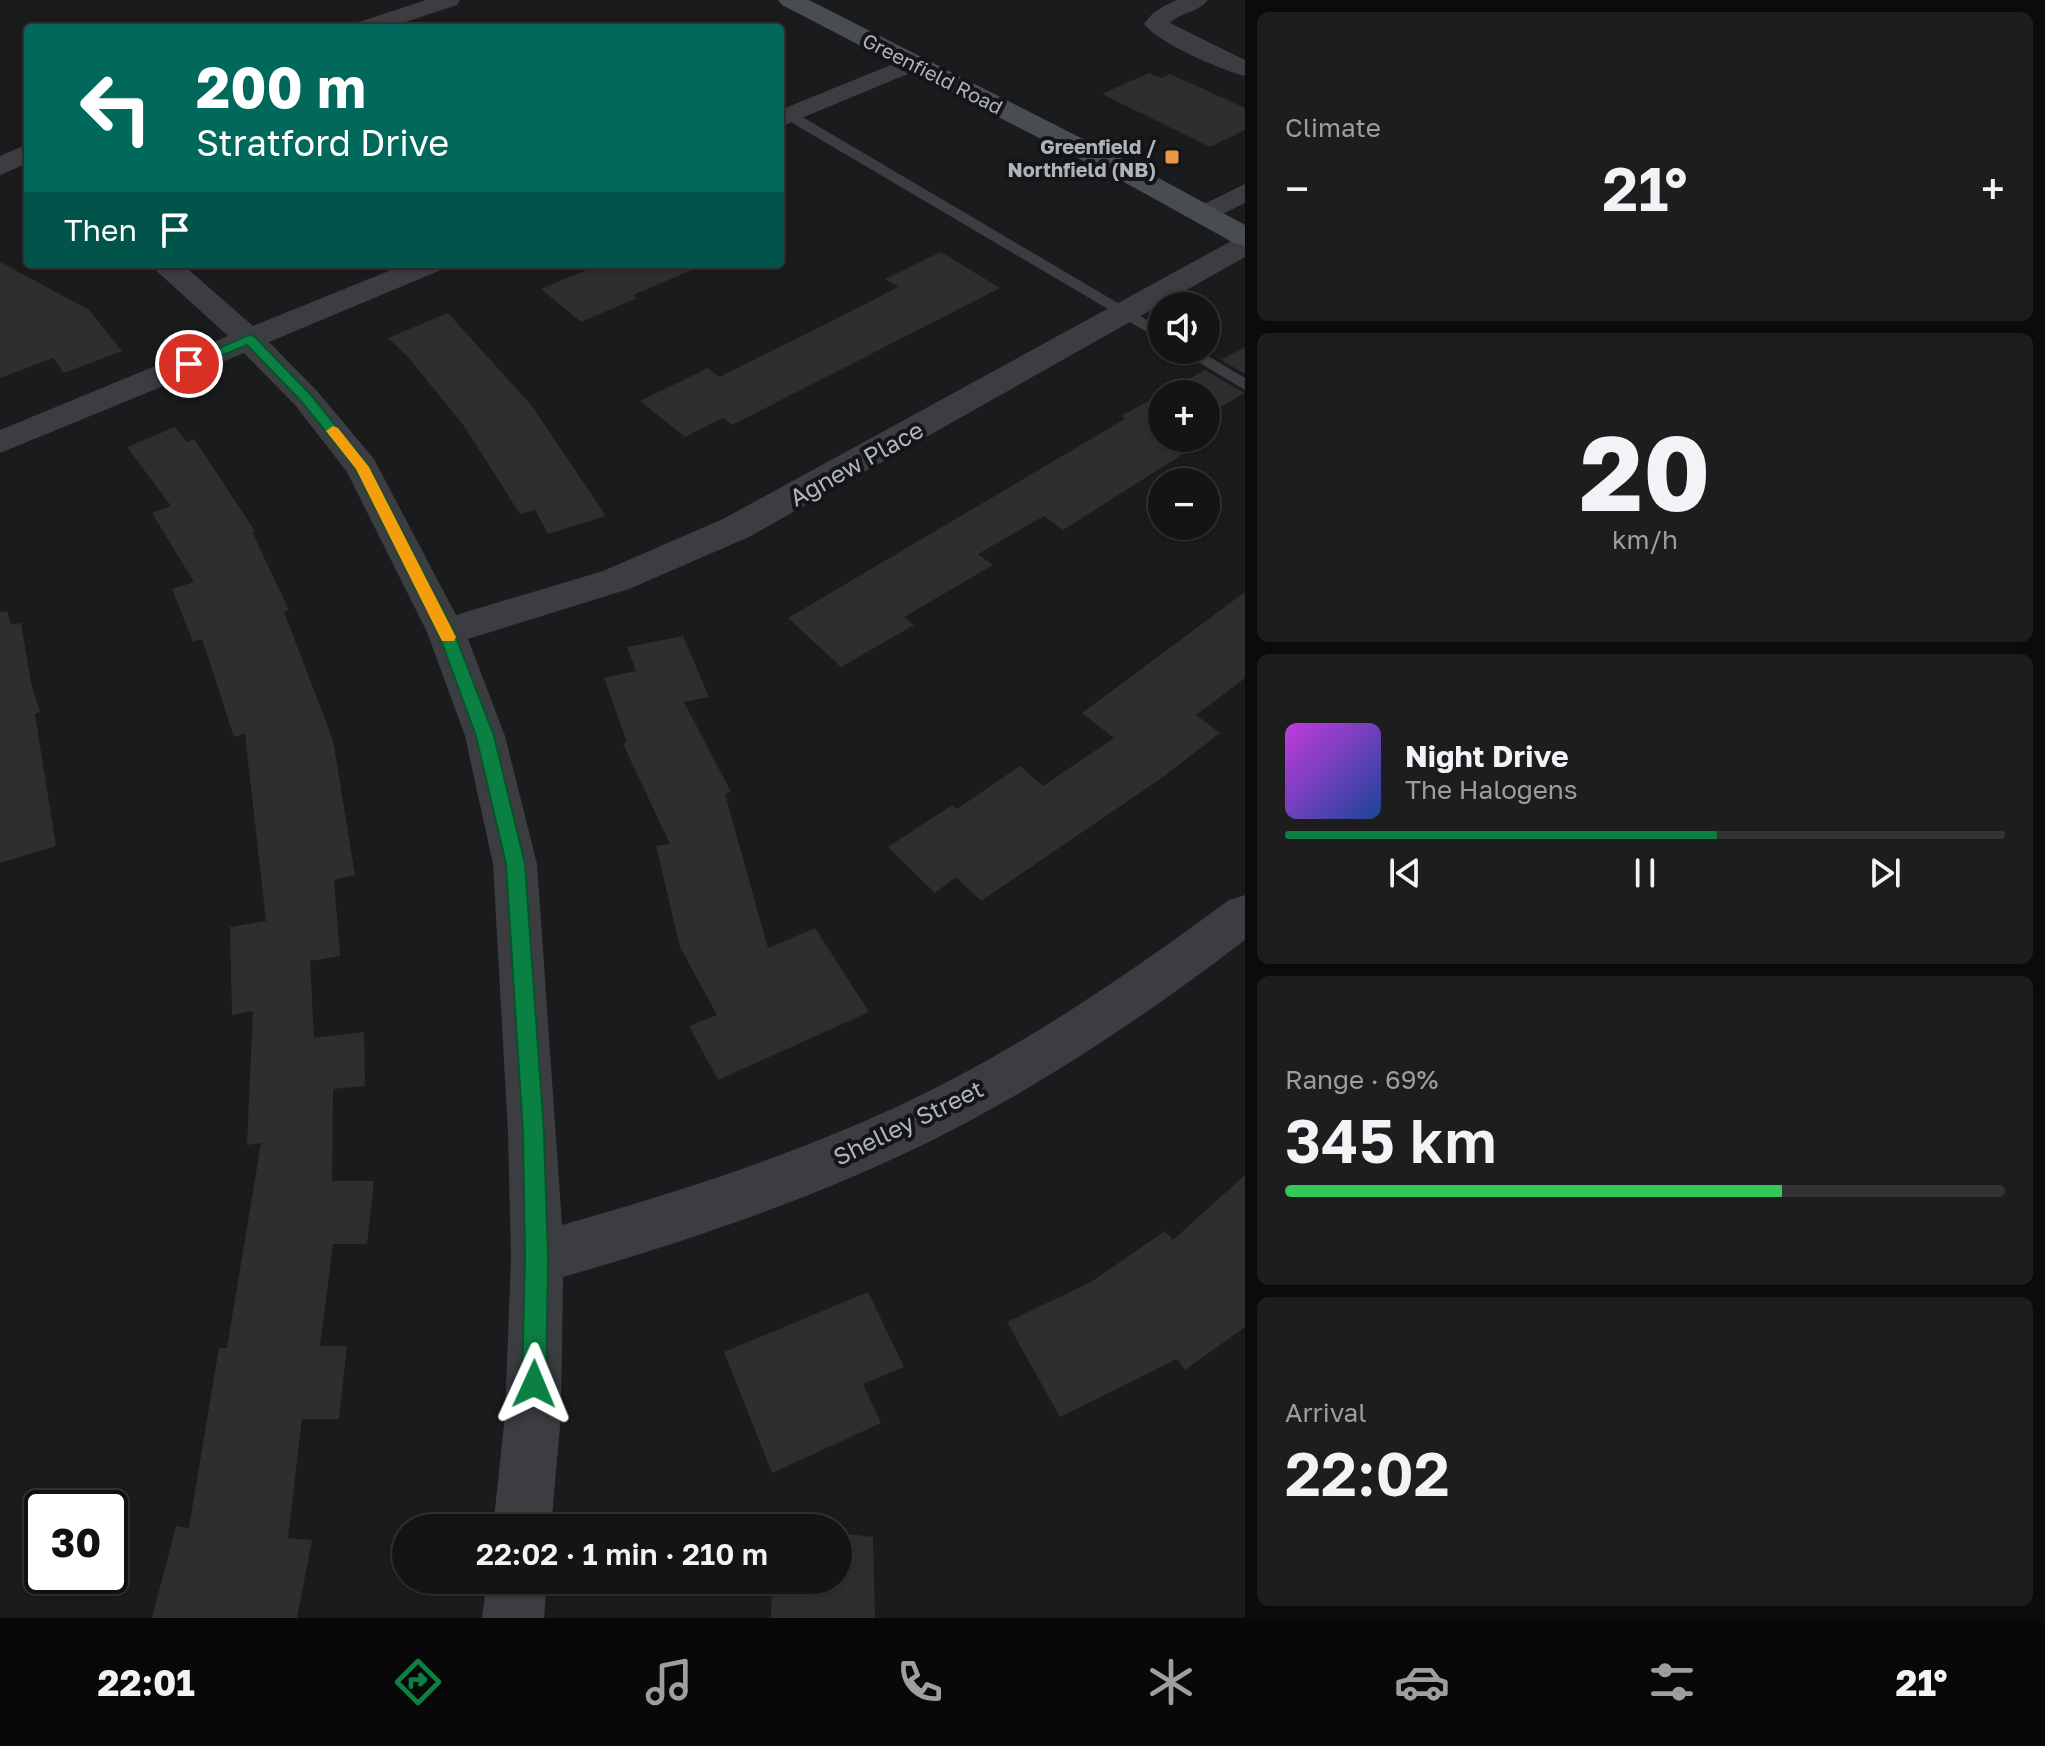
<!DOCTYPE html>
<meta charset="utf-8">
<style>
body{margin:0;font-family:"Golos Text",sans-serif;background:#1d1d1e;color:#f1f3f6;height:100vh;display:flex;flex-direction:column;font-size:30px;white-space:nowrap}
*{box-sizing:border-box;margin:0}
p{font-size:26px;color:#9d9ea0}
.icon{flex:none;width:44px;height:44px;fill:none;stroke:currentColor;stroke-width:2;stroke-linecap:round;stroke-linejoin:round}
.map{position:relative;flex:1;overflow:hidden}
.details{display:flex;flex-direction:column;gap:12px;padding:12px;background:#0b0b0c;width:800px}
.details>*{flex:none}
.banner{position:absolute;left:24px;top:24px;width:760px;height:244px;border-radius:8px;box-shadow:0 2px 6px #0004,0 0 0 2px #333334;background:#00695c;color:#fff;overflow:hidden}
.buttons{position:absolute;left:1148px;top:292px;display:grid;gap:16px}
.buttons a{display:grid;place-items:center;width:72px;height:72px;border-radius:50%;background:#141415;box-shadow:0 2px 6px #0004,0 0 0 2px #333334;font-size:40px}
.speed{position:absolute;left:24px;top:1490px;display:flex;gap:16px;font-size:40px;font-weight:700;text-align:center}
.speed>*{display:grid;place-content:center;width:104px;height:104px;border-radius:50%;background:#141415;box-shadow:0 2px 6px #0004,0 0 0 2px #333334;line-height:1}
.speed .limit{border:4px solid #111;border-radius:12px;background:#fff;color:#111}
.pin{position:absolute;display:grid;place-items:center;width:68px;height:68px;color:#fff;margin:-34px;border:4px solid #fff;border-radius:50%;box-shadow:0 2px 8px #0007}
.me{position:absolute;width:88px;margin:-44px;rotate:1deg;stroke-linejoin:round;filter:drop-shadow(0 0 6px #0008)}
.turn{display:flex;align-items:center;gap:28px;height:168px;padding:0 40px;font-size:36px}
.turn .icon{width:104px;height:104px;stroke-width:2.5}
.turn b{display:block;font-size:56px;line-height:68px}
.then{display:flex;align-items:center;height:76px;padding:0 40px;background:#0003;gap:16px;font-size:30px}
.big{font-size:60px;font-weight:600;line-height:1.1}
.details .tile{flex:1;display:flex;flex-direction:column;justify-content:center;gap:12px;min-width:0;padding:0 28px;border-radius:12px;background:#1d1d1e}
.details .dial{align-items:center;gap:0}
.dial b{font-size:104px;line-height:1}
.song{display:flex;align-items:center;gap:24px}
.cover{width:96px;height:96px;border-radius:12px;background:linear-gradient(135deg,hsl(290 70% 55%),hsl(220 70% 35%))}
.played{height:8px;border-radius:4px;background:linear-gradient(90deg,#0b8043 60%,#333334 60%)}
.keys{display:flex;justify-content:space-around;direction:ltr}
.heat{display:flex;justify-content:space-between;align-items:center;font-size:44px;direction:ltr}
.charge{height:12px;border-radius:6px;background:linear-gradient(90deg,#34c759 69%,#333334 0)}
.trip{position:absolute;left:392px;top:1514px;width:460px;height:80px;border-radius:40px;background:#141415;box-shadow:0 2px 6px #0004,0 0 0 2px #333334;font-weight:600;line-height:80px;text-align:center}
.menu{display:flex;height:128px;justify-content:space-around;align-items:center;background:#080808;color:#9d9ea0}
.menu .icon{width:56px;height:56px}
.menu .current{color:#0b8043}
.menu b{font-size:36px;color:#f1f3f6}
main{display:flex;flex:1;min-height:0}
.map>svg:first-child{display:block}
</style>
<main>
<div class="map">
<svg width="1245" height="1618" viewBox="0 0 1245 1618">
<rect width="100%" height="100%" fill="#1a1b1c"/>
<path fill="#2d2e30" d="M1149 73 1161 78 1170 74 1245 108V130L1210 147 1102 94Z
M941 252 1000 288 732 425 723 418 685 437 640 401 708 368 719 377 830 322 898 287 885 279Z
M0 262 89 310 122 351 64 373 53 358 0 378Z
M601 264H706L633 295 637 298 581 322 541 289Z
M448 313 532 406 606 516 548 534 535 510 520 514 464 426 408 357 388 338Z
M1245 347V374L1221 360Z
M1205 370 1245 393 1206 415V394H1162V438H1196L1202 442 1063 530 1044 516 978 554 993 565 904 617 914 625 841 667 788 618 1125 419 1121 416Z
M175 427 187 442 194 439 255 531 252 532 289 610 284 612 333 740 355 875 334 880 340 956 310 961 314 1038 364 1032 365 1086 333 1089 332 1181H374L367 1244H333L320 1346H347L339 1419H302L288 1538 312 1540 297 1618H152L176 1526 189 1528 219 1348H227L261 1143 247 1145 253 1011 232 1015 230 927 266 921 245 734 234 737 202 639 193 642 172 589 194 582 152 513 171 506 127 447Z
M1245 592V678L1196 715 1220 733 1163 777 981 901 956 877 935 893 888 847 952 805 957 809 1020 766 1043 786 1114 738 1082 713Z
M7 611 11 624 21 623 31 683 40 712 35 714 56 846 0 863V612Z
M683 636 709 697 684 702 731 792 725 794 768 948 815 928 869 1012 718 1080 689 1026 717 1015 680 947 656 846 670 844 623 744 627 742 604 678 636 671 627 647Z
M1245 1175V1327L1185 1370 1177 1359 1060 1417 1007 1322 1091 1282 1165 1231 1173 1240Z
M868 1292 904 1367 863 1384 881 1423 772 1473 724 1352Z
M838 1533 873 1537 875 1618H771L772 1580H838Z"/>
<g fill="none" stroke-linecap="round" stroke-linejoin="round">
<path fill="#3b3d41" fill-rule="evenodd" d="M784 112H794L1162 329V341L784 118Z
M1178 350H1198L1245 378V390Z"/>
<path fill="#3b3d41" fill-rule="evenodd" d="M426 0H460L457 5 387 28H352L356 23Z
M1177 0H1208C1199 12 1181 12 1170 23L1245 60V76C1221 70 1158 43 1144 24 1153 11 1163 6 1177 0Z
M913 56 922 58 925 63 922 68 780 127V110Z
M28 144V163L0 175V156Z
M1245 184V203L1204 223 1194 221 1190 215 1194 209Z
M1245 236V257L749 537 629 589 468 639 505 736 537 864 562 1225C675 1193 787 1157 894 1108 1014 1053 1123 978 1229 900L1245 895V940C1147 1015 1044 1084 933 1140 815 1198 689 1241 563 1277L561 1415 551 1528H493L505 1415 511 1258 508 1133 493 864 465 736 427 632 347 472 295 405 244 353 0 453V430L228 336 149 264H182L253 326 406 264H446L441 270 269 342 317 391 374 459 456 615 603 571 723 519 1235 239Z
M487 1580H547L544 1618H482Z"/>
<path fill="#494d51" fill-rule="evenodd" d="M778 0H809L1144 170 1245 225V246L1234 243 1124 182 782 5Z"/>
</g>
<path fill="#0b8043" stroke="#07532c" stroke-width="2" d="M249 335 254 336 311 395 369 467 454 632 494 736 525 864 544 1133 548 1258 546 1384 542 1392 534 1396 525 1392 522 1384 525 1258 523 1133 506 864 476 736 438 632 356 469 301 401 247 345 194 367 182 364Z"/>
<path fill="#f59e0b" d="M333 426 338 428 369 467 456 637 454 641H442L356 469 326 431Z"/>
<rect fill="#ea9845" stroke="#151517" stroke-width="3" x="1164" y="149" width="16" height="16" rx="4"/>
<g text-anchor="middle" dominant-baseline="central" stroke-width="8" stroke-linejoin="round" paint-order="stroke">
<g font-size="20" fill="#adb4bb" stroke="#151517">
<text transform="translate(933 73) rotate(27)">Greenfield Road</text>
</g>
<g font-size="20" font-weight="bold" fill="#adb4bb" stroke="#151517" text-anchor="end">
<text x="1156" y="146">Greenfield /<tspan x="1156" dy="23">Northfield (NB)</tspan></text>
</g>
<g font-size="24" fill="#adb4bb" stroke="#151517">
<text transform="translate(856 463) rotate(-29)">Agnew Place</text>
<text transform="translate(908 1122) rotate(-26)">Shelley Street</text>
</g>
</g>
</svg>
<div class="buttons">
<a><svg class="icon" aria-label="sound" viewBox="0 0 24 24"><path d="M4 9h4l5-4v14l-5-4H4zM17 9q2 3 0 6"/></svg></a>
<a>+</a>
<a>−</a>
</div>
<div class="speed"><div class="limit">30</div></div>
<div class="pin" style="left:189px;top:364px;background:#d93025"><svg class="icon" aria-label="arrive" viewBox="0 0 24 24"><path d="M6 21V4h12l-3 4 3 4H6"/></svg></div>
<svg class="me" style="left:534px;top:1384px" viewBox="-20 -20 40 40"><path d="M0-17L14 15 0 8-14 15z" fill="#0b8043" stroke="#fff" stroke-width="4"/></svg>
<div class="trip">22:02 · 1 min · 210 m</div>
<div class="banner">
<div class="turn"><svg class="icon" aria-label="left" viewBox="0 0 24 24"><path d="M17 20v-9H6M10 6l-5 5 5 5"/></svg><div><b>200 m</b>Stratford Drive</div></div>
<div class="then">Then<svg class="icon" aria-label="arrive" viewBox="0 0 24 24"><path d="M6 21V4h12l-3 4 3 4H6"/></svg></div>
</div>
</div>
<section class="details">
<div class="tile"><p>Climate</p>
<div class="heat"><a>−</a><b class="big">21°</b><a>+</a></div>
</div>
<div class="tile dial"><b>20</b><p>km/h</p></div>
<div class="tile">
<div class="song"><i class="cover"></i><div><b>Night Drive</b><p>The Halogens</p></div></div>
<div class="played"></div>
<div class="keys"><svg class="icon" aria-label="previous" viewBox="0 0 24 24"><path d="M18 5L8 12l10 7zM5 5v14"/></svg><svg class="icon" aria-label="pause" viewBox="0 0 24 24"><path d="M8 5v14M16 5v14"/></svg><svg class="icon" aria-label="next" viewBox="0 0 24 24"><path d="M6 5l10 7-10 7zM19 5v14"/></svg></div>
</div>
<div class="tile"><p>Range · 69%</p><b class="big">345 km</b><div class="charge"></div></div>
<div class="tile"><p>Arrival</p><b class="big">22:02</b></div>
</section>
</main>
<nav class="menu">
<b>22:01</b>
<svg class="icon current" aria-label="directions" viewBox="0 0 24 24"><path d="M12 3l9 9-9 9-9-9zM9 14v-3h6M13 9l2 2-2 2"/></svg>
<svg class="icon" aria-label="music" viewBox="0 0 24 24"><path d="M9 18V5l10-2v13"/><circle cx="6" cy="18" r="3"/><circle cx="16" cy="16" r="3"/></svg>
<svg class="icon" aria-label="phone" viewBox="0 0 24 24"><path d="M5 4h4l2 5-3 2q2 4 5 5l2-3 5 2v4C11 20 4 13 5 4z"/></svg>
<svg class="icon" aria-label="climate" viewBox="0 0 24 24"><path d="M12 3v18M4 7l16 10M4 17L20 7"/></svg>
<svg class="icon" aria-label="car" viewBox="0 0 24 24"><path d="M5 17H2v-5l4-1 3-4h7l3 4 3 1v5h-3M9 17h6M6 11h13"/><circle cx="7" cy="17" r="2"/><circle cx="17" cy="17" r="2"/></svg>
<svg class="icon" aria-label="filters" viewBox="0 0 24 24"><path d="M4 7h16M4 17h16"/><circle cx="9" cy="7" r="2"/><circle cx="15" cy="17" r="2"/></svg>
<b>21°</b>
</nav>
